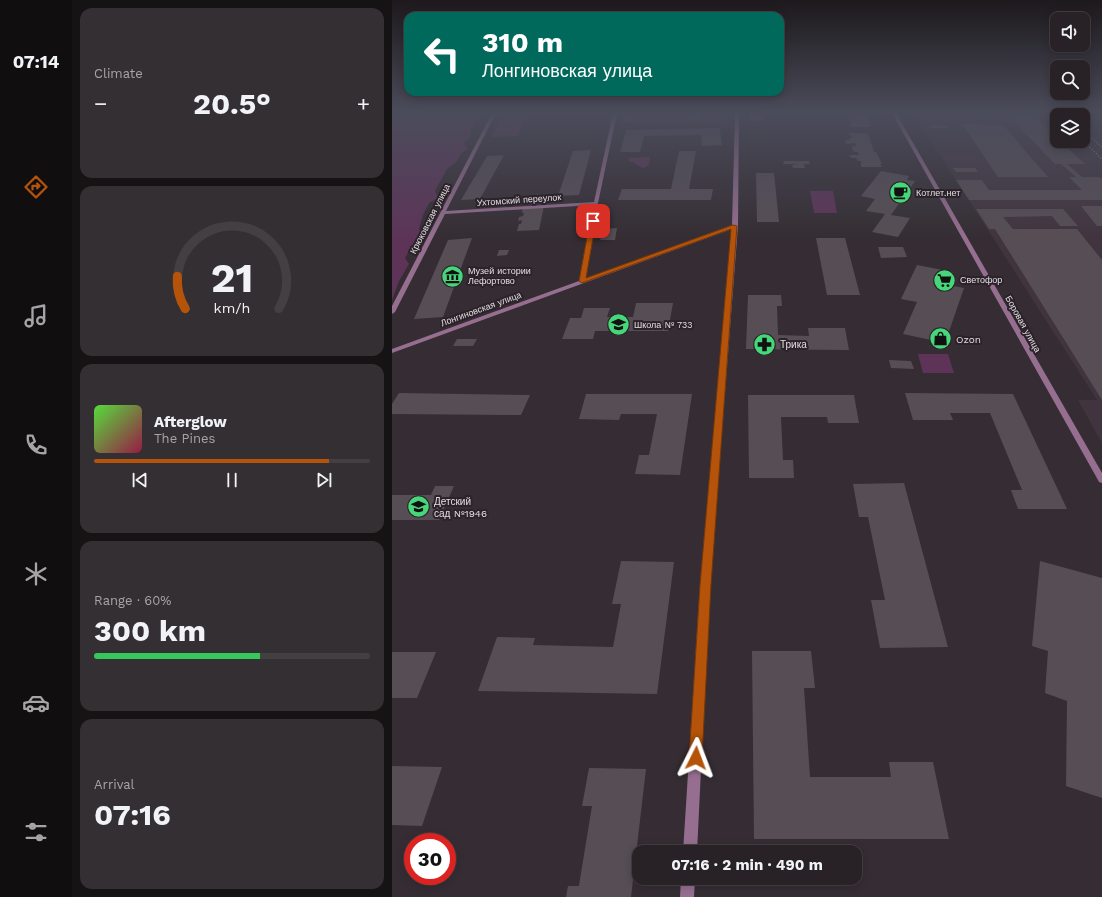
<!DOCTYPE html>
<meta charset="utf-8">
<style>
body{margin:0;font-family:"Work Sans",sans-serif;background:#342f32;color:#f1f3f6;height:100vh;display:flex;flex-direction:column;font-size:15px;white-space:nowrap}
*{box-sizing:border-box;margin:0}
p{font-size:13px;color:#a5a4a7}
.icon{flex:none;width:22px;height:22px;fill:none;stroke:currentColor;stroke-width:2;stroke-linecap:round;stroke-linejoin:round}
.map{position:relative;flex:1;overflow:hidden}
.details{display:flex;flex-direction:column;gap:8px;padding:8px;background:#161315;width:320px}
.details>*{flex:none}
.guide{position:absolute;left:12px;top:12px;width:380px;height:84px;border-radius:12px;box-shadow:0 2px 10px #0003,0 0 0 1px #443f43;background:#00695c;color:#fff;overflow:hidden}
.fabs{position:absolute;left:658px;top:12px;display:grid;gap:8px}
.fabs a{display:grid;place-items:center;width:40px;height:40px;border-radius:8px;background:#282226;box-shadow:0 2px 10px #0003,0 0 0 1px #443f43;font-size:20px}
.speed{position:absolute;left:12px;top:833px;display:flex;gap:8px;font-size:20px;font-weight:700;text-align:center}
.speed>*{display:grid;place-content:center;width:52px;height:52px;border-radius:50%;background:#282226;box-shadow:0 2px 10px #0003,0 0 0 1px #443f43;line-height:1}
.speed .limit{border:6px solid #d22;background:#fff;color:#111}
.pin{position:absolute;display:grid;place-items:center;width:34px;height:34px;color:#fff;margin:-17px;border-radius:8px;box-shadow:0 2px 6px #0006}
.me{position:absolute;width:44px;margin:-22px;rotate:3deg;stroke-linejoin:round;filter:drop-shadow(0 0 3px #0008)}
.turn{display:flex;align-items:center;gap:14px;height:84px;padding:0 12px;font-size:18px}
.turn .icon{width:52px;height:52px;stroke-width:2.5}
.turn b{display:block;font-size:28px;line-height:34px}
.big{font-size:30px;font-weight:700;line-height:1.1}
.details .card{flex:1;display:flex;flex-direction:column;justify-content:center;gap:6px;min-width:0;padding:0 14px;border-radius:12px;background:#342f32}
.details .dial{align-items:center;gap:0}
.dial svg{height:104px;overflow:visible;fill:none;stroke:#443f43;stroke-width:7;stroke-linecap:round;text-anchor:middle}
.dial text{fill:#f1f3f6;stroke:none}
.song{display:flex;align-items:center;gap:12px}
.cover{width:48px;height:48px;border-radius:6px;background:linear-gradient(135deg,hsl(110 70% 55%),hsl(340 70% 35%))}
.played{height:4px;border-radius:2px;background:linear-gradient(90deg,#b45309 85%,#443f43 85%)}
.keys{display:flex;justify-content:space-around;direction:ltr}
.heat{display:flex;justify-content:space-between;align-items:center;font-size:22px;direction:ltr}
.charge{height:6px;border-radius:3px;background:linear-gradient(90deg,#34c759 60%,#443f43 0)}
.trip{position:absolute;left:240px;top:845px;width:230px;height:40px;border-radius:12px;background:#282226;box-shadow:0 2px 10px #0003,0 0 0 1px #443f43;font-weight:700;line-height:40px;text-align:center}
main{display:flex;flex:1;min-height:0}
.dock{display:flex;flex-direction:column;width:72px;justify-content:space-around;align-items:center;background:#100e0f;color:#a5a4a7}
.dock .icon{width:28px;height:28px}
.dock .selected{color:#b45309}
.dock b{font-size:18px;color:#f1f3f6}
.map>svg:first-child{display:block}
</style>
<main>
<nav class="dock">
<b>07:14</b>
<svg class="icon selected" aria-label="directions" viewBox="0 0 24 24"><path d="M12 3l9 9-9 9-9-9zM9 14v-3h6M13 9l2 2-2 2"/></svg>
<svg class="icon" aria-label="music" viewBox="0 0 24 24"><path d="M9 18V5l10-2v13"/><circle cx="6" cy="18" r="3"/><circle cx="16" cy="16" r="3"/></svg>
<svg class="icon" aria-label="phone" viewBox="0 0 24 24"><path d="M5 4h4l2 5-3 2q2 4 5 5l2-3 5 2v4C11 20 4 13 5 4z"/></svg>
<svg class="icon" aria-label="climate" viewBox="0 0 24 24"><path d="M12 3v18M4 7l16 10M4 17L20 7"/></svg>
<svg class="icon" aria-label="car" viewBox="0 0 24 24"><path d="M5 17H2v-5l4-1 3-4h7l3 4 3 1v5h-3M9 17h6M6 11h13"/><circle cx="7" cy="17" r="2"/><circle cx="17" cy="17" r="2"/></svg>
<svg class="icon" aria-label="filters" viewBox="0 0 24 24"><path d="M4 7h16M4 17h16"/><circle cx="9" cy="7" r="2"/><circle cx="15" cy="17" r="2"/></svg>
</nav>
<section class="details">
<div class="card"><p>Climate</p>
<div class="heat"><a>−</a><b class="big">20.5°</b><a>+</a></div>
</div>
<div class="card dial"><svg viewBox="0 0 100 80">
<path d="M14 69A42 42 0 1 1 86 69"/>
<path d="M14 69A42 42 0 0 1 8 44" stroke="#b45309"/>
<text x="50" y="56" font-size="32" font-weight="700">21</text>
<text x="50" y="72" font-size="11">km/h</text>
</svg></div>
<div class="card">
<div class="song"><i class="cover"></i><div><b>Afterglow</b><p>The Pines</p></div></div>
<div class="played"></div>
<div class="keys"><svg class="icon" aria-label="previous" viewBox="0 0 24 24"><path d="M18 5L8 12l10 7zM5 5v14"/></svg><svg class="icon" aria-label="pause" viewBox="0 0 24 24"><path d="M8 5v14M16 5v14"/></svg><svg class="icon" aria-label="next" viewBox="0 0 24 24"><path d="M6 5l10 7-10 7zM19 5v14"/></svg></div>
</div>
<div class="card"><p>Range · 60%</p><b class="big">300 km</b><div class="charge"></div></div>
<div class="card"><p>Arrival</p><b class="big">07:16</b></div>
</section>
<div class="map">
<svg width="710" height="897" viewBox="0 0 710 897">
<rect width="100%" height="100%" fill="#352d33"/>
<path fill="#41343f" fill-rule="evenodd" d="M231 113H334V126H240L242 114Z
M521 113H710V443L686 400H705ZM665 115H691V141H665Z"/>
<path fill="#5d3458" d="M0 113H91L87 115 82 123 84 124 78 130 79 134 78 139 72 142 76 149 70 152 65 161 55 169 43 191 46 198 37 203 31 215 27 229 32 234 21 244 13 258 17 264 7 281 0 300Z
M108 119H133L126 136 100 137Z
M258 157 257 165 251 168 236 160 237 158Z
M418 191H441L445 213H422Z
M526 354H556L562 373H531Z"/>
<path fill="#574e55" d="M295 113H309V120H294Z
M358 113H371L372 121H358Z
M530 113H547L550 117H533Z
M583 113H598L602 117H587Z
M614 113H639L665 138V141H668L693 164H675L690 177H707L710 179V200H577L564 180H590L597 190H690L677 177H684L669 164H663Z
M231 114H242L241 122H230Z
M456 114H474L479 127H460Z
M570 124 611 125 656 177H606Z
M537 125H555L557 128H539Z
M328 128 330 145 310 146 309 135 252 136 248 152H228L234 130Z
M455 133H474L477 135 482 152H484L490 164H488L490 167H469V161H466L464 158H459L457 155H467L466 152H462L460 149 461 146H464L463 143 454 144 453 140H457L458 138H461Z
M199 150 187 195 166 196 181 151Z
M287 151H304L297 189H321L319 200H226L230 189H279Z
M112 155 88 199 69 200 95 156Z
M392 161H417L418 164H412L413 168H401L400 165 406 164H391Z
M561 168H583L586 172H564Z
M489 171 517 176 515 180 523 181 499 215 518 218 506 237 480 232 493 214 474 211 483 199 469 196Z
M364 173H382L387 222H365Z
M152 206 147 230 125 231 127 224H129L130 220 126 221 127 217 131 216 132 213H130L131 207Z
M689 206H710V226H705Z
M584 209H671L686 226H668L660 216 611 217 621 229H685L710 260V400L603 229H597Z
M225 228 223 240H208L211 229Z
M80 238 51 317 22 319 56 240Z
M424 238H453L468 295H435Z
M486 247H511L515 257 489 258Z
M107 250H117L115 255 105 256Z
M525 265 561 272 556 285 572 288 553 343 511 334 525 302 509 299Z
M356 295H389L390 306H385L386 335 417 336 416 328H453L457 350 354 349Z
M244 303H281L276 331H203L201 339H170L178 318H189L192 308H218L215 317H241Z
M65 339H85L81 346H61Z
M497 360 519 361 522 369 499 368Z
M7 393 138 395 129 415 0 414V404Z
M513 393 621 394 675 509H626L619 490H630L598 413H558L561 420H521Z
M194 394H300L288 475 243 474 247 455H257L265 414H229L227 420 187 419Z
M356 395H462L467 423H436L435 417H389L391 460H401L402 478H357Z
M512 483 556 647 488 648 479 600H493L476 517H467L461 484Z
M43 486H62L47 520H0V495H39Z
M229 561 282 562 265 694 86 691 105 637 143 638 141 645 221 647 229 604H220Z
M648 561 710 578V798L674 786 675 701 653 693 656 651 640 646Z
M360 651H419L423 688H412L418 777H499L497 762H541L557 839H362Z
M0 652H44L25 698H0Z
M0 766 50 767 30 826 0 825Z
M197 768 254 769 239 897H174L176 886H187L189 873 200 806H190Z"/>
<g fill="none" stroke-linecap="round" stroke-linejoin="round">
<path fill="#966f90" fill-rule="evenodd" d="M100 113H104L54 211 202 202 221 113H225L206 203 193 279 340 225 343 113H347L346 226 318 585 305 852H291L308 585 340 229 0 353V349L187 281 201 205 53 214 3 312 0 314V306Z
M289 878H303L302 897H288Z"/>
<path fill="#966f90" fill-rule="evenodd" d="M500 113H504L710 473V483L707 482 706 480Z"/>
<path stroke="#9f989e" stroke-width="1.5" stroke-dasharray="1 2" stroke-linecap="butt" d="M662 113 665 116
M673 113 675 115
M691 130 710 147
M691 141 710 159"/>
</g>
<linearGradient id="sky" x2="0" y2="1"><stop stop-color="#1d191c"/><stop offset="0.47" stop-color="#4b4c5b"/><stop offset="1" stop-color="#4b4c5b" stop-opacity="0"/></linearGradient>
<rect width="710" height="239" fill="url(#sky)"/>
<path fill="#b45309" stroke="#753606" d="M201 219 204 221 194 278 341 225 345 226 319 585 310 758 308 763 304 765 299 763 297 758 308 585 339 229 190 283 187 281 198 221Z"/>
<defs>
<symbol id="cafe-disc" viewBox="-11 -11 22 22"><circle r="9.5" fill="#45d77a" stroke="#2b2329"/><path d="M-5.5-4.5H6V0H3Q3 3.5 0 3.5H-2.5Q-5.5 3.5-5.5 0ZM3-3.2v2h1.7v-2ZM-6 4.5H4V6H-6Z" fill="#111"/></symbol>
<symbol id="museum-disc" viewBox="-11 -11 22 22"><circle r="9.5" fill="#45d77a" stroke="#2b2329"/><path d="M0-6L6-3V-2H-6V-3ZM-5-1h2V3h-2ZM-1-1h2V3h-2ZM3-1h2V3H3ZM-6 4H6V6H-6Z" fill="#111"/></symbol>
<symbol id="supermarket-disc" viewBox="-11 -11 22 22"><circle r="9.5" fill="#45d77a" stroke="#2b2329"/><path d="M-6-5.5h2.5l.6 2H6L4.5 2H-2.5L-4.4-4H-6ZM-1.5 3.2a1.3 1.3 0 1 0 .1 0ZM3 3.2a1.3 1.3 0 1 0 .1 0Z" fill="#111"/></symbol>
<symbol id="school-disc" viewBox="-11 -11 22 22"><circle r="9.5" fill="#45d77a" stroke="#2b2329"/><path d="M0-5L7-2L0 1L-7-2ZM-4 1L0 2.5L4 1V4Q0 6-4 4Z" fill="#111"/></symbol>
<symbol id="shop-disc" viewBox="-11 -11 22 22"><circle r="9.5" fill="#45d77a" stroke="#2b2329"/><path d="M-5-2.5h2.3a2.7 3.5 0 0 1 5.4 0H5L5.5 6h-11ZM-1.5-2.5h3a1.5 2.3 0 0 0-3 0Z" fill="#111"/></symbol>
<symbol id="pharmacy-disc" viewBox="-11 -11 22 22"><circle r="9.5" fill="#45d77a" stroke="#2b2329"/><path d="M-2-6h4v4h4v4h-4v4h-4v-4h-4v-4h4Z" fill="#111"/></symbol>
</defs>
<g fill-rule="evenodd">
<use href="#cafe-disc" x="496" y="180" width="25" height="25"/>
<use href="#museum-disc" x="48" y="264" width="25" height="25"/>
<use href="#supermarket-disc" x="540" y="268" width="25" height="25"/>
<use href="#school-disc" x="214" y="312" width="25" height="25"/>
<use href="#shop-disc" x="536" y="326" width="25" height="25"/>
<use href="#pharmacy-disc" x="360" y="332" width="25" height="25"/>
<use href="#school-disc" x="14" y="494" width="25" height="25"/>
</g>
<g text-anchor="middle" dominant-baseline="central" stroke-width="4" stroke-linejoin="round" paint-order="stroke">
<g font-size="9" fill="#e2dde2" stroke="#2b2329" text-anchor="start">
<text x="524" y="193">Котлет.нет</text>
<text x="76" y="271">Музей истории<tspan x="76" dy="10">Лефортово</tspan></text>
<text x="568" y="280">Светофор</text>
<text x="242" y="325">Школа № 733</text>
</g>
<g font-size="9" fill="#e2dde2" stroke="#2b2329">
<text transform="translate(127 200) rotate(-4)">Ухтомский переулок</text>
<text transform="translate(38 219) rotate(-63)">Крюковская улица</text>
<text transform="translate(89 309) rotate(-20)">Лонгиновская улица</text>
<text transform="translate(631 324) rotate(61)">Боровая улица</text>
</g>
<g font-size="10" fill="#e2dde2" stroke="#2b2329" text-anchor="start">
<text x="564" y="339">Ozon</text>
<text x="388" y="344">Трика</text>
<text x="42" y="501">Детский<tspan x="42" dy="12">сад №1946</tspan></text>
</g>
</g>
</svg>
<div class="fabs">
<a><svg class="icon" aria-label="sound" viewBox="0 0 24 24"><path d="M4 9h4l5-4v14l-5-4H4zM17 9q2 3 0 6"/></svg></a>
<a><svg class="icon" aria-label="search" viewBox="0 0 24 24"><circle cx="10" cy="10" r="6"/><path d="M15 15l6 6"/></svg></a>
<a><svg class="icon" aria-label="layers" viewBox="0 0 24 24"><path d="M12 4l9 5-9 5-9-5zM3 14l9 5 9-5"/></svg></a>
</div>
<div class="speed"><div class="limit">30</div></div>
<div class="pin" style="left:201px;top:221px;background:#d93025"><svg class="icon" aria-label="arrive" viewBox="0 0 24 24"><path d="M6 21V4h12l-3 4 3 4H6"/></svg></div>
<svg class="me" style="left:304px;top:758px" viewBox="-20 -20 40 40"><path d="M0-17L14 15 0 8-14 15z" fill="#b45309" stroke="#fff" stroke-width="4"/></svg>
<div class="trip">07:16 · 2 min · 490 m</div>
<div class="guide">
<div class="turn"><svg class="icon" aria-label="left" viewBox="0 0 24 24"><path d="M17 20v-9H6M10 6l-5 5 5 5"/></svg><div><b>310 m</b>Лонгиновская улица</div></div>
</div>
</div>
</main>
